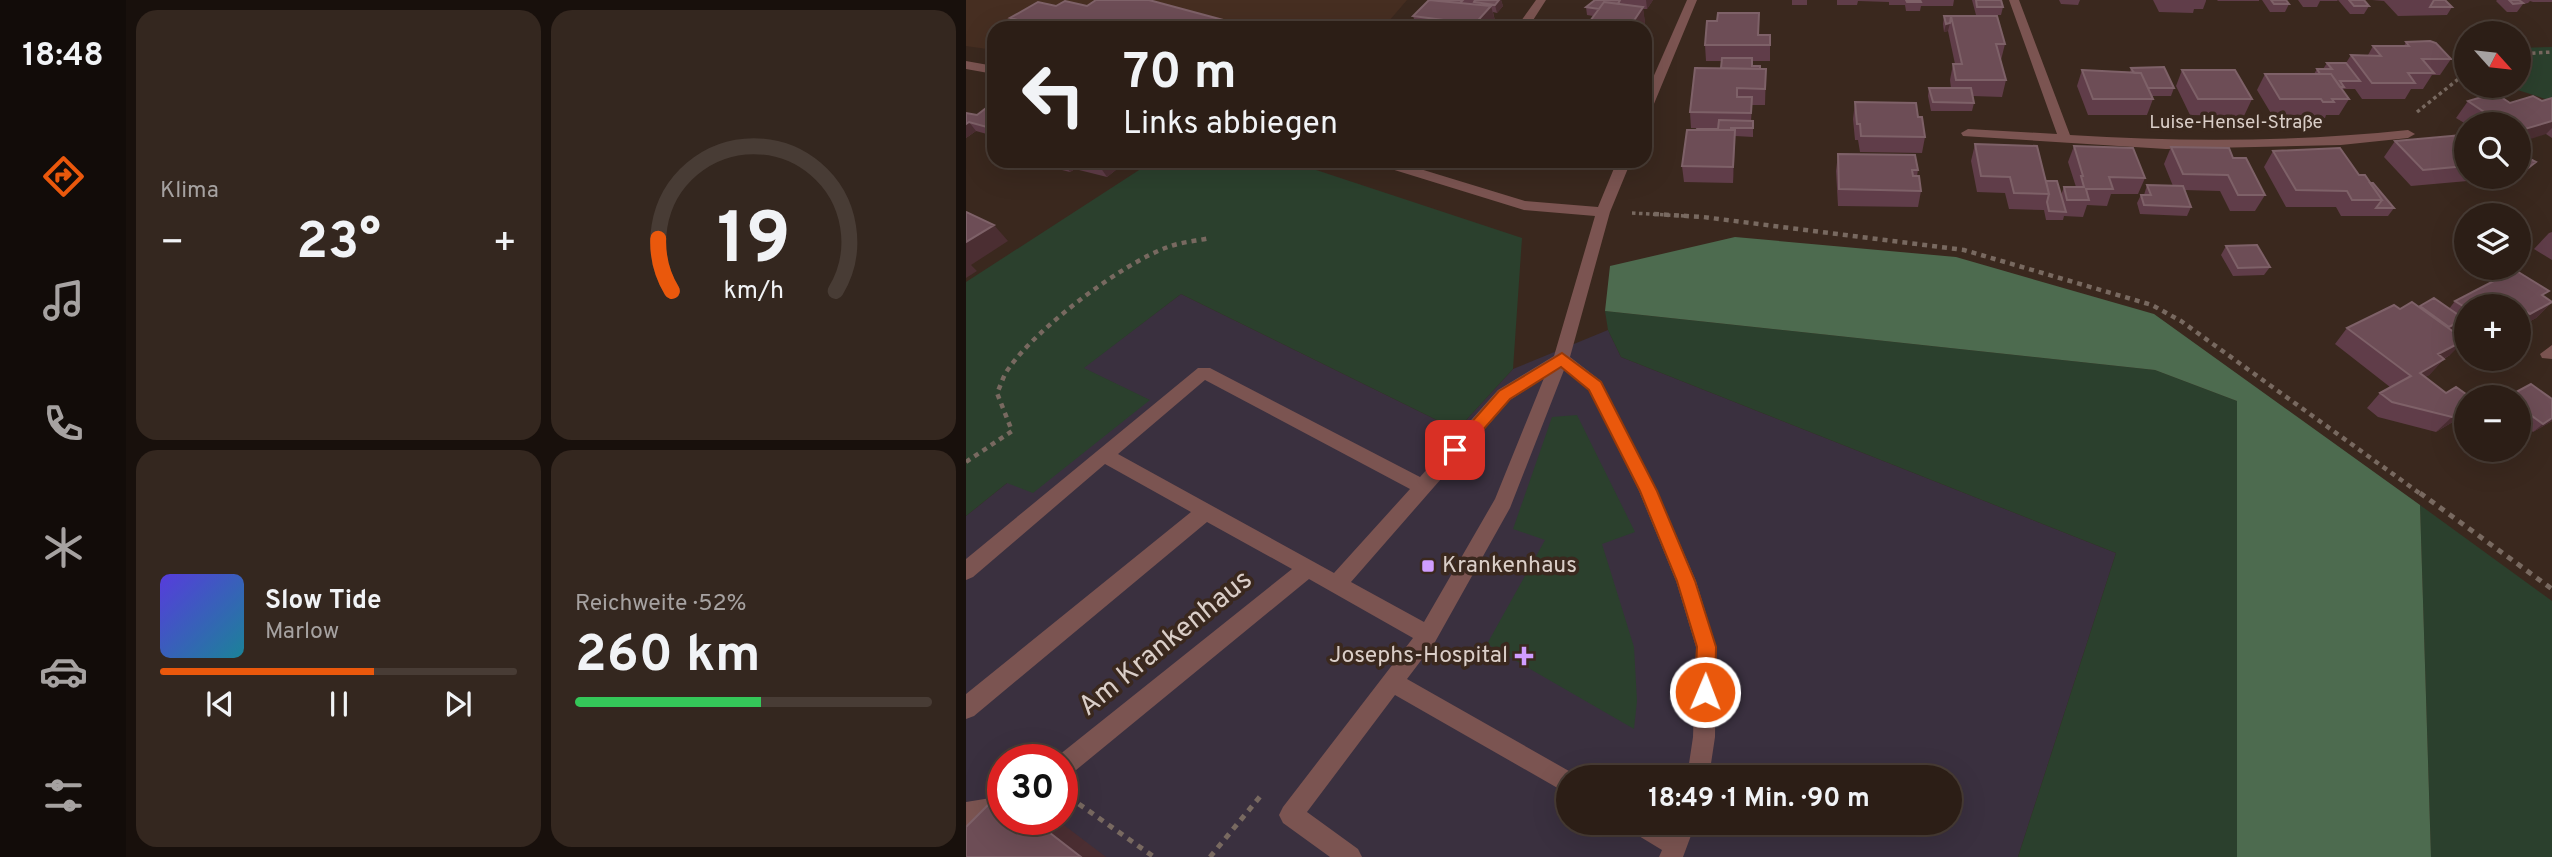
<!DOCTYPE html>
<html lang="de">
<meta charset="utf-8">
<style>
body{margin:0;font-family:Overpass,sans-serif;background:#34271f;color:#f1f3f6;height:100vh;display:flex;flex-direction:column;font-size:26px;white-space:nowrap}
*{box-sizing:border-box;margin:0}
p{font-size:23px;color:#a6a2a1}
.icon{flex:none;width:38px;height:38px;fill:none;stroke:currentColor;stroke-width:2;stroke-linecap:round;stroke-linejoin:round}
.map{position:relative;flex:1;overflow:hidden}
.side{display:flex;flex-direction:column;gap:10px;padding:10px;background:#18100c;width:840px}
.side>*{flex:none}
.banner{position:absolute;left:21px;top:21px;width:665px;height:147px;border-radius:21px;box-shadow:0 7px 28px #0002,0 0 0 2px #483c35;background:#2c1e16;color:#f1f3f6;overflow:hidden}
.needle{width:46px;rotate:117deg}
.controls{position:absolute;left:1488px;top:21px;display:grid;gap:14px}
.controls a{display:grid;place-items:center;width:77px;height:77px;border-radius:50%;background:#2c1e16;box-shadow:0 7px 28px #0002,0 0 0 2px #483c35;font-size:35px}
.speed{position:absolute;left:21px;top:744px;display:flex;gap:14px;font-size:35px;font-weight:700;text-align:center}
.speed>*{display:grid;place-content:center;width:91px;height:91px;border-radius:50%;background:#2c1e16;box-shadow:0 7px 28px #0002,0 0 0 2px #483c35;line-height:1}
.speed .limit{border:10px solid #d22;background:#fff;color:#111}
.pin{position:absolute;display:grid;place-items:center;width:60px;height:60px;color:#fff;margin:-30px;border-radius:14px;box-shadow:0 4px 10px #0006}
.me{position:absolute;width:77px;margin:-38px;rotate:1deg;stroke-linejoin:round;filter:drop-shadow(0 0 5px #0008)}
.turn{display:flex;align-items:center;gap:24px;height:147px;padding:0 21px;font-size:32px}
.turn .icon{width:91px;height:91px;stroke-width:2.5}
.turn b{display:block;font-size:49px;line-height:60px}
.big{font-size:52px;font-weight:700;line-height:1.1}
.side .tile{flex:1;display:flex;flex-direction:column;justify-content:center;gap:10px;min-width:0;padding:0 24px;border-radius:21px;background:#34271f}
.side .dial{align-items:center;gap:0}
.dial svg{height:182px;overflow:visible;fill:none;stroke:#483c35;stroke-width:7;stroke-linecap:round;text-anchor:middle}
.dial text{fill:#f1f3f6;stroke:none}
.song{display:flex;align-items:center;gap:21px}
.cover{width:84px;height:84px;border-radius:10px;background:linear-gradient(135deg,hsl(250 70% 55%),hsl(190 70% 35%))}
.played{height:7px;border-radius:4px;background:linear-gradient(90deg,#ea580c 60%,#483c35 60%)}
.keys{display:flex;justify-content:space-around;direction:ltr}
.heat{display:flex;justify-content:space-between;align-items:center;font-size:38px;direction:ltr}
.charge{height:10px;border-radius:5px;background:linear-gradient(90deg,#34c759 52%,#483c35 0)}
.side .tiles{flex:1;display:grid;gap:10px;grid-template-columns:repeat(2,1fr)}
.trip{position:absolute;left:590px;top:765px;width:406px;height:70px;border-radius:35px;background:#2c1e16;box-shadow:0 7px 28px #0002,0 0 0 2px #483c35;font-weight:700;line-height:70px;text-align:center}
main{display:flex;flex:1;min-height:0}
.tabs{display:flex;flex-direction:column;width:126px;justify-content:space-around;align-items:center;background:#120c09;color:#a6a2a1}
.tabs .icon{width:49px;height:49px}
.tabs .selected{color:#ea580c}
.tabs b{font-size:32px;color:#f1f3f6}
.map>svg:first-child{display:block}
</style>
<main>
<nav class="tabs">
<b>18:48</b>
<svg class="icon selected" aria-label="directions" viewBox="0 0 24 24"><path d="M12 3l9 9-9 9-9-9zM9 14v-3h6M13 9l2 2-2 2"/></svg>
<svg class="icon" aria-label="music" viewBox="0 0 24 24"><path d="M9 18V5l10-2v13"/><circle cx="6" cy="18" r="3"/><circle cx="16" cy="16" r="3"/></svg>
<svg class="icon" aria-label="phone" viewBox="0 0 24 24"><path d="M5 4h4l2 5-3 2q2 4 5 5l2-3 5 2v4C11 20 4 13 5 4z"/></svg>
<svg class="icon" aria-label="climate" viewBox="0 0 24 24"><path d="M12 3v18M4 7l16 10M4 17L20 7"/></svg>
<svg class="icon" aria-label="car" viewBox="0 0 24 24"><path d="M5 17H2v-5l4-1 3-4h7l3 4 3 1v5h-3M9 17h6M6 11h13"/><circle cx="7" cy="17" r="2"/><circle cx="17" cy="17" r="2"/></svg>
<svg class="icon" aria-label="filters" viewBox="0 0 24 24"><path d="M4 7h16M4 17h16"/><circle cx="9" cy="7" r="2"/><circle cx="15" cy="17" r="2"/></svg>
</nav>
<section class="side">
<div class="tiles">
<div class="tile"><p>Klima</p>
<div class="heat"><a>−</a><b class="big">23°</b><a>+</a></div>
</div>
<div class="tile dial"><svg viewBox="0 0 100 80">
<path d="M14 69A42 42 0 1 1 86 69"/>
<path d="M14 69A42 42 0 0 1 8 46" stroke="#ea580c"/>
<text x="50" y="56" font-size="32" font-weight="700">19</text>
<text x="50" y="72" font-size="11">km/h</text>
</svg></div>
<div class="tile">
<div class="song"><i class="cover"></i><div><b>Slow Tide</b><p>Marlow</p></div></div>
<div class="played"></div>
<div class="keys"><svg class="icon" aria-label="previous" viewBox="0 0 24 24"><path d="M18 5L8 12l10 7zM5 5v14"/></svg><svg class="icon" aria-label="pause" viewBox="0 0 24 24"><path d="M8 5v14M16 5v14"/></svg><svg class="icon" aria-label="next" viewBox="0 0 24 24"><path d="M6 5l10 7-10 7zM19 5v14"/></svg></div>
</div>
<div class="tile"><p>Reichweite · 52%</p><b class="big">260 km</b><div class="charge"></div></div>
</div>
</section>
<div class="map">
<svg width="1586" height="857" viewBox="0 0 1586 857">
<rect width="100%" height="100%" fill="#3a281e"/>
<path fill="#462e21" d="M0 0H441L417 28H28V50L0 46Z"/>
<path fill="#3a303f" fill-rule="evenodd" d="M215 294 491 430 547 369 642 330 655 357 1150 553 1052 857H0V516L41 483 183 400 117 368ZM37 760H96V819H37ZM602 777H984V822H602Z"/>
<path fill="#2b402d" d="M1586 47V101L1539 86H1552V48Z
M187 161H323L556 238 547 369 491 430 215 294 118 368 184 400 67 493 41 483 0 516V282Z
M639 311 1189 370 1271 401V857H1052L1150 553 655 357 642 330Z
M611 415 669 532 636 544 668 647 671 701 668 729 521 644 579 540 547 529 586 417Z
M1454 505 1586 601V857H1465Z"/>
<path fill="#4d6b4f" d="M769 237 990 257 1188 314 1454 505 1465 857H1271V401L1189 370 639 311 644 266Z"/>
<g fill="none" stroke-linecap="round" stroke-linejoin="round">
<path stroke="#786960" stroke-width="3.5" stroke-dasharray="3.5 3.5" stroke-linecap="butt" d="M1552 54 1586 52
M1451 112 1500 73
M666 213 719 216"/>
<path stroke="#786960" stroke-width="4.5" stroke-dasharray="5 5" stroke-linecap="butt" d="M688 214 737 217 998 250 1186 305 1215 321 1456 495
M0 462 46 431 31 393C35 385 37 376 43 368 71 328 155 264 202 247 215 242 230 241 244 238"/>
<path stroke="#786960" stroke-width="5" stroke-dasharray="6 6" stroke-linecap="butt" d="M1454 493 1586 589
M103 797 188 857
M244 857 297 793"/>
<path fill="#7b5451" fill-rule="evenodd" d="M570 0H580L562 28H550Z
M721 0H731L685 111 679 115V96Z
M1043 0H1053L1104 135C1217 142 1329 142 1442 130L1449 134 1442 138 1375 145 1200 149 997 136 995 133 1002 129 1091 134Z
M0 61 28 66V74L0 69Z
M407 161H428L559 201 632 207 651 161H665L644 212 604 357 635 381 691 491 730 581 750 647 749 737 743 777H721L727 737 730 647 710 581 673 491 623 390 598 370 544 508 469 642 441 679 610 775 611 777H602V794L429 695 341 812 392 849 396 857H364L317 823 313 815 317 807 447 638 343 579 104 775 96 778V760L88 759 326 569 241 522 8 716 0 719V694L225 512 139 464 7 577 0 580V559L232 368H244L454 477 532 390 588 356 629 216 558 210 409 164ZM578 378 529 499 458 622 385 582 544 400ZM239 380 444 489 368 573 152 454Z
M1586 345V359L1576 358 1574 354Z
M37 796 39 819 0 826V802Z
M659 822H695L704 828 706 822H730L717 857H693L696 850 663 830Z"/>
</g>
<path fill="#603d49" d="M473 0H535L537 6 531 13 527 12 529 21 523 28H451L447 16Z
M629 0H687L681 9H677L679 23 675 28H619L627 16 621 15 620 7Z
M826 0H841V5H826Z
M871 0H1035L1037 7 1035 15H1010L1006 0H988L987 6H955L954 11H940L939 5H923V2L892 1 891 5H871Z
M1093 0H1114L1112 5 1095 4Z
M1187 0H1240V1L1237 9H1228L1227 13 1193 12Z
M1251 0H1293V1H1252Z
M1296 0H1320L1323 4 1319 12H1304Z
M1332 0H1372L1371 1H1354L1351 7H1337Z
M1372 0H1398L1403 6 1398 14H1384Z
M1406 0H1479L1486 7 1481 15 1432 16 1418 1Z
M1531 0H1586V2H1567L1564 1 1562 3 1557 4 1551 12H1541L1530 1Z
M90 6H121L265 28H51L44 18Z
M978 16H1031L1039 44 1035 60H1034L1040 80 1036 97 1007 96 1008 103 1006 111H965L962 96 963 88H985L984 80 987 64H989L982 31 978 32 977 24Z
M792 35H804V61H786V66L794 69H800L799 105H786L785 121H787V137L769 136 767 183 718 182 716 166 752 129 725 128 724 112 755 68V61H740L739 45Z
M1440 42 1485 59 1474 75H1466L1457 89H1445L1439 99H1396L1389 89H1377L1376 90 1383 99 1373 115H1360L1359 118H1348L1346 115H1306L1291 90 1299 74H1348L1351 69H1357L1361 63H1380L1385 55H1402L1407 46H1438Z
M1165 68 1208 88 1205 96H1186L1187 99 1181 115H1122L1111 86 1116 70 1164 72Z
M1216 70 1286 99 1278 116 1224 115 1210 86Z
M1586 98V138L1580 134 1552 124H1500L1490 118 1502 101 1544 103 1576 101Z
M28 102V136L10 131 0 138V113L11 115Z
M889 102 952 117 959 137 956 153 894 152 892 140H889L887 119Z
M1500 139V177H1516L1513 180 1445 186 1418 157 1429 141Z
M1009 144 1080 181 1095 195 1098 187H1110L1102 162 1108 146 1179 178 1172 194H1145L1141 206 1121 205 1117 217 1098 216 1097 220H1080L1078 210 1043 209 1039 193 1011 192 1005 161Z
M1205 147 1267 158 1299 195 1289 211H1264L1254 191 1218 190 1225 207 1221 216 1174 214 1171 203 1175 195H1178L1181 185 1207 186 1198 164Z
M1307 151 1393 175 1404 183 1428 208 1422 216H1375L1370 207H1320L1298 167Z
M1552 153 1562 170 1546 183 1533 177H1552Z
M872 154 952 170 951 176 955 191 952 207 872 206 870 171Z
M70 161H161L141 177 109 169 104 172 72 164Z
M1586 232V260L1568 249 1583 233Z
M1260 246 1304 267 1298 275 1267 276 1255 255Z
M1578 297 1586 302 1570 318 1552 328V306H1500V334L1490 327 1486 330 1484 355 1478 359 1463 375 1459 377 1495 417 1470 432 1412 417 1401 408 1414 393 1424 387 1369 344 1381 328 1434 309 1453 307 1454 306 1483 309 1489 301Z
M1508 359H1546L1525 371Z
M1552 397 1586 421 1567 432 1552 420Z"/>
<path fill="#4b2e32" d="M533 0H535L537 6 531 13 529 5Z
M680 0H687L681 9Z
M525 6 529 21 523 28H506Z
M677 7 679 23 675 28H663Z
M261 21 265 28H252Z
M984 23 982 31 978 32 980 24Z
M1586 121V128L1580 134 1552 143V131Z
M3 122 10 131 0 138V124Z
M769 130V146L767 183V167Z
M96 161H103L109 169 104 172Z
M130 161H161L141 177Z
M1570 162 1562 170 1546 183 1552 177 1553 175Z
M28 225 42 241 5 265 11 271 0 278V242Z
M1586 302 1570 318 1552 328V326L1564 314Z
M1498 319 1490 328 1476 335 1483 327Z
M1499 340 1484 355 1457 370 1472 354Z
M1478 359 1463 375 1439 388 1454 373Z
M1540 359H1546L1525 371 1533 362Z
M1500 409V413L1495 417 1470 432 1486 417Z
M1586 418V421L1567 432 1577 424Z
M66 819H90L140 857H115Z"/>
<path fill="#6d4d56" stroke="#7e6168" stroke-width="2" d="M130 0H183L261 21 252 28H84L44 18 72 2 90 6 99 1 121 6Z
M463 0 525 6 506 27 476 23 478 20 447 16Z
M473 0H497L494 3 472 1Z
M509 0H533L529 5 508 2Z
M629 0H654L652 4 638 2 633 9 620 7Z
M940 0H954L955 2H941Z
M1010 0H1035L1037 7H1011Z
M1305 0H1320L1323 4H1308Z
M1383 0H1398L1403 6H1388Z
M1468 0H1479L1486 7H1464Z
M1543 0H1553L1557 3 1547 4Z
M638 2 677 7 663 28H619Z
M752 13H793L792 35H804V45H739L741 21H751Z
M978 16H985L984 23 980 24Z
M985 16H1031L1039 44H1030L1040 80H990L987 64H996Z
M1464 41 1470 43 1485 59H1456L1468 73H1442L1449 83H1406L1385 55 1415 56 1407 46H1443L1440 42Z
M756 58H786V66H794V69L755 68Z
M1361 63H1380L1394 81H1374L1378 87H1374L1365 74H1354L1351 69H1366Z
M1198 67 1208 88H1182L1175 73H1168L1165 68Z
M729 68 800 69 799 89 771 88V97H786L785 113 724 112Z
M1116 70 1175 73 1187 99H1127Z
M1216 70H1269L1286 99H1232Z
M1299 74H1365L1383 99H1366L1368 102H1357L1355 99H1314Z
M963 88H1005L1008 103 967 102Z
M1529 93 1544 103 1567 96 1576 101 1586 98V121L1552 131V124H1536L1502 101Z
M28 102V129L3 122 0 124V113L11 115Z
M889 102 950 103 952 117H956L959 137 895 136 894 124H891Z
M753 120 787 121V128H765V130H730L731 129H752Z
M721 130H769L767 167 716 166Z
M1496 135 1500 139V166L1457 170 1429 141Z
M1009 144 1071 146 1083 194 1048 193 1044 177 1015 176Z
M1108 146 1167 148 1179 178 1143 177 1147 189H1120L1123 200H1101L1098 187H1118L1115 176H1117Z
M1205 147 1263 148 1267 158H1280L1299 195H1272L1262 175 1217 174Z
M1374 148 1393 175H1399L1416 200H1386L1381 191 1330 190 1307 151Z
M1552 153 1570 162 1553 175 1552 174Z
M872 154 949 155 952 170H946L947 176H953L955 191 873 189Z
M1080 181H1091L1100 212 1083 211 1081 202 1083 194Z
M1404 183H1407L1428 208H1410L1416 200Z
M1181 185 1217 186 1225 207 1178 205 1175 195H1185Z
M0 212 28 225 0 242Z
M1291 245 1304 267 1272 268 1260 246Z
M1549 270 1583 291 1576 295 1586 302 1564 314 1554 307 1552 308V306H1500V308L1489 301Z
M1468 298 1498 319 1483 327 1454 306Z
M1446 302 1499 340 1472 354 1478 359 1454 373 1480 393 1490 387 1504 397H1500V409L1486 417 1426 402 1414 393 1445 376 1381 328 1428 305 1434 309Z
M1528 359H1540L1533 362Z
M1565 384 1586 399V418L1577 424 1552 406V397H1541Z
M33 794 37 796V819H66L115 857H0V827Z"/>
<path fill="#ea580c" stroke="#983908" stroke-width="2" d="M596 353 635 382 691 491 729 581 750 647 749 692 746 699 739 702 732 699 729 692 731 647 711 581 674 491 623 390 595 367 544 399 495 455H483L481 450 533 391Z"/>
<g fill="#d09dff" stroke="#3a281e" stroke-width="2.5">
<rect x="455" y="559" width="14" height="14" rx="3.5"/>
<path d="M554.5 645.5h7v7h7v7h-7v7h-7v-7h-7v-7h7z"/>
</g>
<g text-anchor="middle" dominant-baseline="central" stroke-width="7" stroke-linejoin="round" paint-order="stroke">
<g font-size="19" fill="#dacec8" stroke="#3a281e">
<text x="1270" y="123">Luise-Hensel-Straße</text>
</g>
<g font-size="23" fill="#dacec8" stroke="#3a281e" text-anchor="start">
<text x="476" y="566">Krankenhaus</text>
<text x="542" y="656" text-anchor="end">Josephs-Hospital</text>
</g>
<g font-size="28" fill="#dacec8" stroke="#3a281e">
<text transform="translate(200 644) rotate(-39)">Am Krankenhaus</text>
</g>
</g>
</svg>
<div class="controls">
<a><svg class="needle" viewBox="-14 -14 28 28"><path d="M0-13l5 13h-10z" fill="#e53935"/><path d="M0 13l5-13h-10z" fill="#a6a2a1"/></svg></a>
<a><svg class="icon" aria-label="search" viewBox="0 0 24 24"><circle cx="10" cy="10" r="6"/><path d="M15 15l6 6"/></svg></a>
<a><svg class="icon" aria-label="layers" viewBox="0 0 24 24"><path d="M12 4l9 5-9 5-9-5zM3 14l9 5 9-5"/></svg></a>
<a>+</a>
<a>−</a>
</div>
<div class="speed"><div class="limit">30</div></div>
<div class="pin" style="left:489px;top:450px;background:#d93025"><svg class="icon" aria-label="arrive" viewBox="0 0 24 24"><path d="M6 21V4h12l-3 4 3 4H6"/></svg></div>
<svg class="me" style="left:739px;top:692px" viewBox="-20 -20 40 40"><circle r="17" fill="#ea580c" stroke="#fff" stroke-width="3"/><path d="M0-11L8 9 0 5-8 9z" fill="#fff"/></svg>
<div class="trip">18:49 · 1 Min. · 90 m</div>
<div class="banner">
<div class="turn"><svg class="icon" aria-label="left" viewBox="0 0 24 24"><path d="M17 20v-9H6M10 6l-5 5 5 5"/></svg><div><b>70 m</b>Links abbiegen</div></div>
</div>
</div>
</main>
